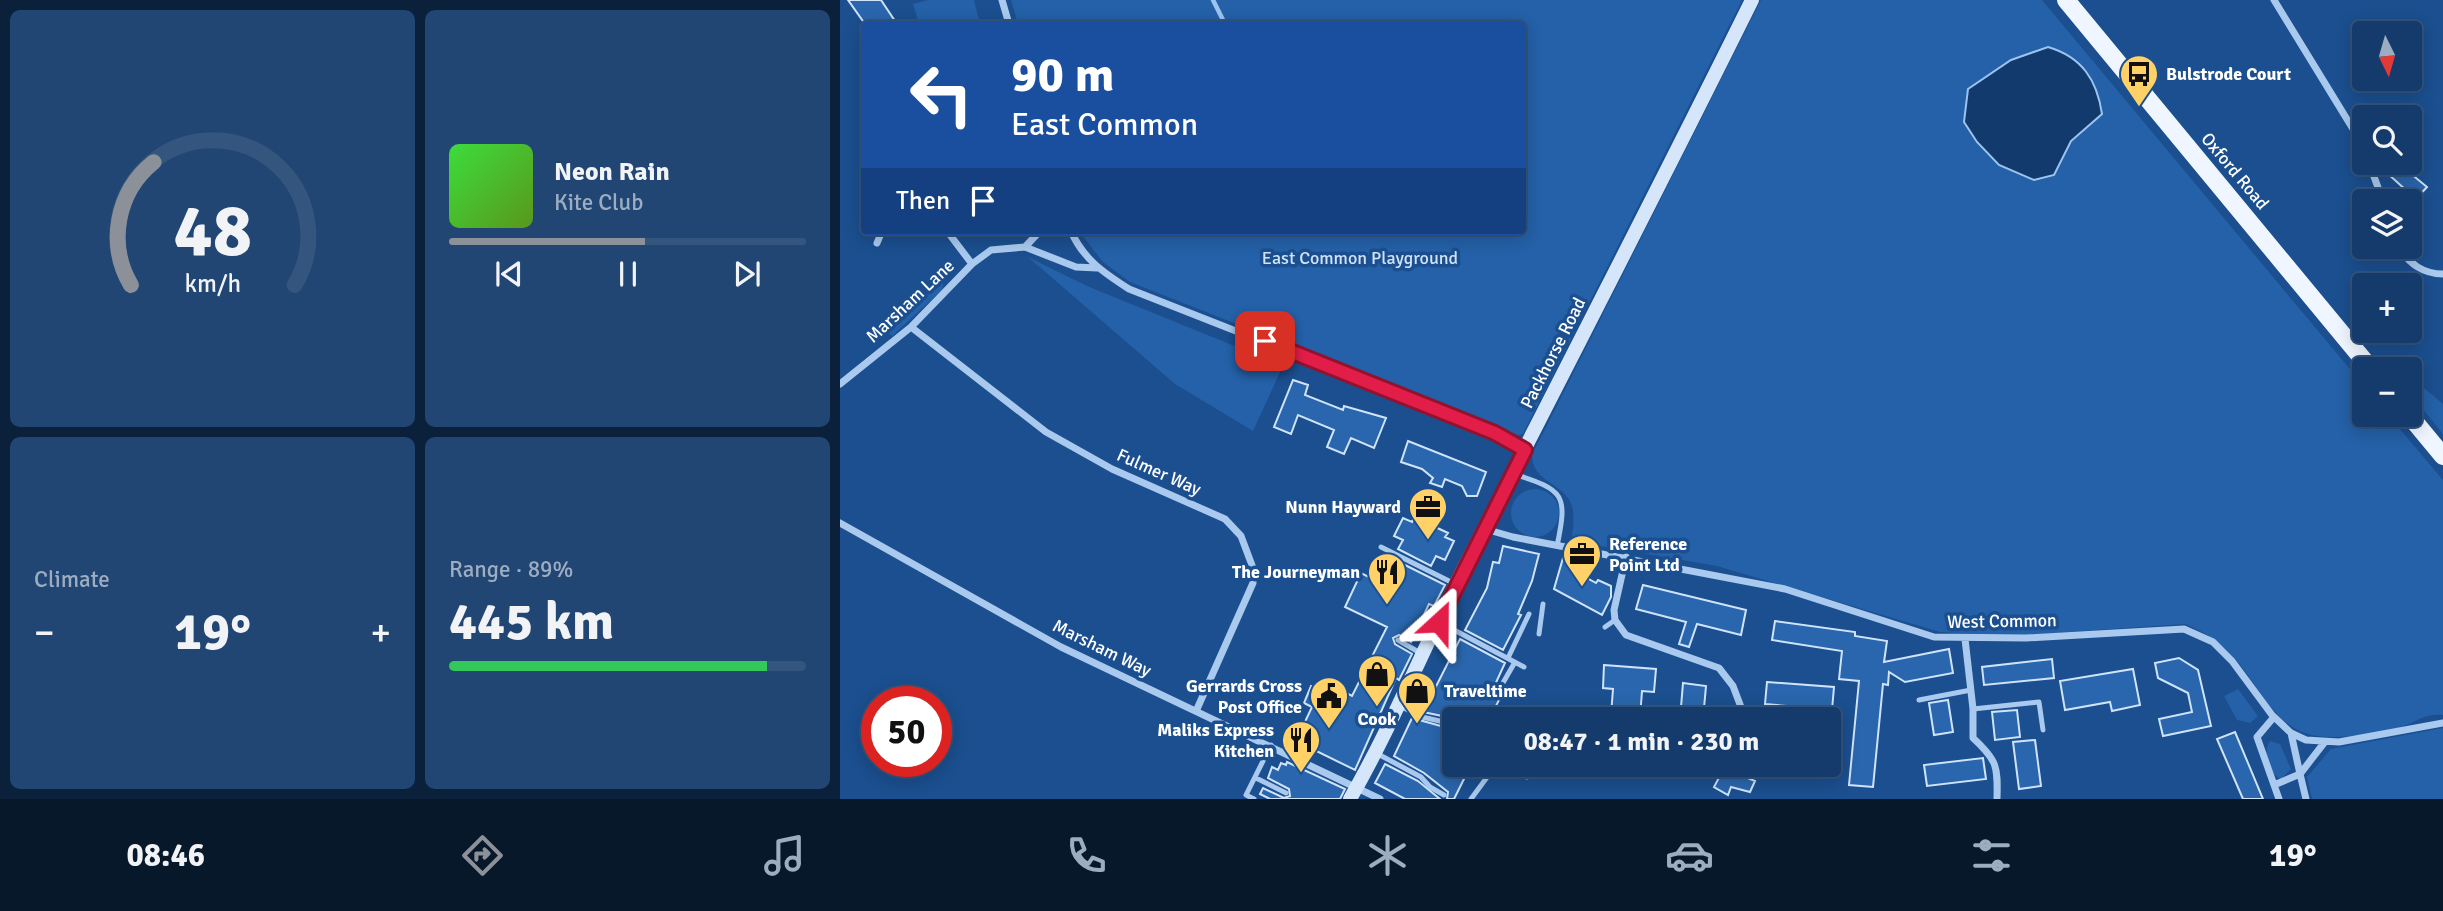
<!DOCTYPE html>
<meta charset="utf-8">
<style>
body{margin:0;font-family:Signika,sans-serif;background:#214673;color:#f1f3f6;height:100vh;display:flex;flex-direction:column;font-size:26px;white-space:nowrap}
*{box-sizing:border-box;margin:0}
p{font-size:23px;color:#9dadc1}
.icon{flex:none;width:38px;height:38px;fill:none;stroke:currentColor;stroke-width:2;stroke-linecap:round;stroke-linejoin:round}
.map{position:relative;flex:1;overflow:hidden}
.side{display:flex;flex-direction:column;gap:10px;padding:10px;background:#0b203b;width:840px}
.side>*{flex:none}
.hud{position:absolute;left:21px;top:21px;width:665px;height:214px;border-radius:7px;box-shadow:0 4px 18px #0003,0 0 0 2px #33557e;background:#1a4fa0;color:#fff;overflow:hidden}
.needle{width:46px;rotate:175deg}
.buttons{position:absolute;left:1512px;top:21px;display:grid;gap:14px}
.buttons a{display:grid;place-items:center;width:70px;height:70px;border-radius:7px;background:#143b6b;box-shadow:0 4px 18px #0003,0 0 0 2px #33557e;font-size:35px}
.speed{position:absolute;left:21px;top:686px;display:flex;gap:14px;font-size:35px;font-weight:700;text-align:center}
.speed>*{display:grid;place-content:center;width:91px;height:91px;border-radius:50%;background:#143b6b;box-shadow:0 4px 18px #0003,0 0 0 2px #33557e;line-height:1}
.speed .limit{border:10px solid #d22;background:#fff;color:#111}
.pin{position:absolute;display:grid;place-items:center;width:60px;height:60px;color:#fff;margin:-30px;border-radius:14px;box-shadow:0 4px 10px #0006}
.me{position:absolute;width:77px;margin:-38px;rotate:24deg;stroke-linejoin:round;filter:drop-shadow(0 0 5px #0008)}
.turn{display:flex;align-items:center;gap:24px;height:147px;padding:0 35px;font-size:32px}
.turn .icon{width:91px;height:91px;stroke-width:2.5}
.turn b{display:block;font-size:49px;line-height:60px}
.then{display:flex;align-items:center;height:66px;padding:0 35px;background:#0003;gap:14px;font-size:26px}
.big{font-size:52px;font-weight:800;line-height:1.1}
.side .tile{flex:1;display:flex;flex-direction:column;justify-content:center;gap:10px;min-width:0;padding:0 24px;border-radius:10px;background:#214673}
.side .dial{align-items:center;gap:0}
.dial svg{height:182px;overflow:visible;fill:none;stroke:#33557e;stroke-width:7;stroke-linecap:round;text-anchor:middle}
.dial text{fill:#f1f3f6;stroke:none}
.song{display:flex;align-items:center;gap:21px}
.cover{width:84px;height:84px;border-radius:10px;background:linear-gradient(135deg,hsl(120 70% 55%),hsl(90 70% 35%))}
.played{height:7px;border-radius:4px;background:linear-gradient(90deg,#8c9099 55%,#33557e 55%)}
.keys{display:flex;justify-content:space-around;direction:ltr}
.heat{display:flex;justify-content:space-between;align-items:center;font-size:38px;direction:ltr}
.charge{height:10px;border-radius:5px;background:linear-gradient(90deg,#34c759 89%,#33557e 0)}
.side .tiles{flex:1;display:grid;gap:10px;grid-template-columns:repeat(2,1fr)}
.trip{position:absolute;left:602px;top:707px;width:399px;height:70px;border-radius:7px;background:#143b6b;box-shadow:0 4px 18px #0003,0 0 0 2px #33557e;font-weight:800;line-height:70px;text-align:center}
.tabs{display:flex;height:112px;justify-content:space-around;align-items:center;background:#08182b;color:#9dadc1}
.tabs .icon{width:49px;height:49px}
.tabs .current{color:#8c9099}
.tabs b{font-size:32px;color:#f1f3f6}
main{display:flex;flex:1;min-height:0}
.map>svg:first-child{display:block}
</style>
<main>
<section class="side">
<div class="tiles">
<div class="tile dial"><svg viewBox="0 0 100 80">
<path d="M14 69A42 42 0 1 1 86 69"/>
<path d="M14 69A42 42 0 0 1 24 15" stroke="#8c9099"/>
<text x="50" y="56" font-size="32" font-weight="700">48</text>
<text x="50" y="72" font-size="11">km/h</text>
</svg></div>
<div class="tile">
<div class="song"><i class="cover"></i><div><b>Neon Rain</b><p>Kite Club</p></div></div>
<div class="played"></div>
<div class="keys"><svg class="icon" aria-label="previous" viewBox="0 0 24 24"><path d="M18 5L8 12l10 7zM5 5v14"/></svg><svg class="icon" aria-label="pause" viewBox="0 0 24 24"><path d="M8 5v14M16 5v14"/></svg><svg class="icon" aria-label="next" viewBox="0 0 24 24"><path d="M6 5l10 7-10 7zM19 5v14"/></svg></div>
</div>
<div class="tile"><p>Climate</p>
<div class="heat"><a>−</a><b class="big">19°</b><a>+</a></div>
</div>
<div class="tile"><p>Range · 89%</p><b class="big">445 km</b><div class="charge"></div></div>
</div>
</section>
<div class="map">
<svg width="1603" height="799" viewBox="0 0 1603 799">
<rect width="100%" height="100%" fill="#1b4f8f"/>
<path fill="#2461a8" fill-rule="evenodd" d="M88 0H134L140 24H79L73 4Z
M171 0H902L683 434 678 435 290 282 263 262 239 231H682V24H178Z
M921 0H1202L1524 386V415H1548L1603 480V715C1583 713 1574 724 1558 728 1534 734 1501 739 1477 736 1437 731 1420 688 1397 661 1383 644 1365 632 1345 624L1171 636 1100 632 877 566 731 541C733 530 735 517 732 506 724 482 692 483 692 455ZM1208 47C1242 57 1257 80 1262 114L1231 141 1214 175Z
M188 257 247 286 436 363 442 368 413 431 335 384Z
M105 275 102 290 52 336 39 324Z
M1570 376 1603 404V434L1570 393Z
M671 513a24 24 0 1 1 48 0a24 24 0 1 1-48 0Z
M1398 689 1418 716 1410 723 1397 720 1384 696Z
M1603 728V799H1472L1467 777 1491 749Z
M1430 741 1440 744 1451 769 1441 779C1428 773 1422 753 1430 741Z"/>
<path fill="#123a6d" stroke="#9cc4f0" stroke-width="2" d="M1208 47C1242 57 1257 80 1262 114L1231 141 1214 175 1194 180 1159 165 1137 142 1124 122 1128 89 1171 60Z"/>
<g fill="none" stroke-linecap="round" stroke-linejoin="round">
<path stroke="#9cc4f0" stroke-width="4.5" d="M373 0 385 24"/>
</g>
<path fill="#2a66ad" stroke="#cfe3fa" stroke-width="2" d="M8 0H41L57 24H25Z
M1558 163 1587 187 1576 199 1548 174Z
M453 380 468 385 465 395 503 410 504 406 546 418 534 448 511 438 504 454 487 447 494 430 458 415 451 434 434 427Z
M568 441 646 472 637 496H627L622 486 605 479 602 487 590 483 593 478 582 469 561 462Z
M574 517 608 533 605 537 614 541 605 560 596 556 591 566 558 549 563 540 554 536 563 518 572 522Z
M663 546 699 554 692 581 678 614 681 615 663 650 625 630 647 588 653 562 659 563Z
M723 558 740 563 738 573 756 583 758 580 771 586V597L762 615 714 589Z
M557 561 605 585 594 606 589 604 571 642 559 635 553 638 555 644 572 654 559 680 556 678 515 770 456 741 472 707 464 703 471 686 497 698 501 690 512 696 547 627 505 607 521 573 545 585Z
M803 585 906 610 901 635 857 624 849 647 839 644 846 622 796 609Z
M935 621 1015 632V636L1047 641 1044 662 1109 649 1113 673 1065 682 1049 672 1048 685 1043 684 1033 787 1009 785 1019 681 999 679 1002 651 932 640Z
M620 639 665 663 653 689 662 694 651 716 643 712 639 719 616 711 612 718 583 712Z
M1339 658 1358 670 1371 726 1323 736 1319 719 1352 712 1348 693 1318 678 1315 663Z
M1212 659 1214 678 1144 685 1142 667Z
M764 665 816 669 814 692 802 691 800 718 771 715 773 689 763 688Z
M1293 669 1300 705 1272 711 1270 702 1225 710 1220 681Z
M927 682 994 687 992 710 925 704Z
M843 683 866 686 863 719H840Z
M1108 700 1113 732 1094 735 1089 703Z
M1177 710 1180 737 1155 740 1152 712Z
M572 718 608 728 605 734 614 739V765H631L614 799H607L608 792 584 773 554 756Z
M1395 732 1423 799H1403L1377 739Z
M1195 740 1201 786 1179 789 1173 742Z
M1143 758 1146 779 1087 786 1084 765Z
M447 762 505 789 500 799H430L420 794 423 788 444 798 450 796 449 789 428 778 432 767 438 770 441 763 446 765Z
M545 764 578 781 600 799H565L535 783Z
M884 768 915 781 910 792 891 787 888 795 874 787Z"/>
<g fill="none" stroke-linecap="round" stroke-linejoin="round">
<path stroke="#a9c9ee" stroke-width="5" d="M674 474C724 490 728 494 717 546
M541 547 615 584
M599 622 684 667
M765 627 775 620
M699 634 703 604
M558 640 582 654
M668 658 689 614
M660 688 675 662
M1079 700 1131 690
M560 706 582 717 613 724
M1133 709 1199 702 1203 730
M536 753 581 777 590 787 604 795
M416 778 446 793
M414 799 406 795 431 745
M631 799 656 765 687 777 695 774"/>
<path stroke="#a9c9ee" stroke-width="7" d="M162 0 169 24
M1434 0 1524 147
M1529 163 1543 201
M107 231 132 264
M231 231C243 259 264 273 289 289L655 433 684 449
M37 243 42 231
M185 247 236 267 257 268
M1560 247C1568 264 1584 274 1603 274
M71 327 206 432 272 469 385 519 401 536 413 568V583L357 709
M0 384 71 327 132 264 151 250 185 247 200 231
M0 523 221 647 540 799
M645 529 673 537 945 589 1094 637 1186 638 1344 629 1373 642 1392 661 1432 715 1451 733 1466 740 1499 742 1603 723
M786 557 774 610 775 620 786 635 879 668 893 686 904 715 910 719
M1125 639 1133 709V738C1157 760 1158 766 1157 799
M1434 717 1417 737 1439 799
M1434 785 1460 774 1451 733
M1466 799 1460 774 1484 743"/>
<path stroke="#d6e6fa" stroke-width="14" d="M510 799C554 722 587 640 627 562 722 375 819 188 912 0"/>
<path stroke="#f0f6ff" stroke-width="18" d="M1226 0 1531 369
M1569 415 1603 456"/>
</g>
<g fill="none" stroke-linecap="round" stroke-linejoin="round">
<defs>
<path id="route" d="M425 341 655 433 685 450 599 622"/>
</defs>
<use href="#route" stroke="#92132f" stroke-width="18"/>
<use href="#route" stroke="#e11d48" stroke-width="12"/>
</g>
<defs>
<symbol id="bus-pin" viewBox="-11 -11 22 30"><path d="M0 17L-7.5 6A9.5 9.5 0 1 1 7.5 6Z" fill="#ffd166" stroke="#1b4f8f"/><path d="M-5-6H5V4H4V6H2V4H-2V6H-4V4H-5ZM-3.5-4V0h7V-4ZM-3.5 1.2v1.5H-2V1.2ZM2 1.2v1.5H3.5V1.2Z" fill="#111"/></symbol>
<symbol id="office-pin" viewBox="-11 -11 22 30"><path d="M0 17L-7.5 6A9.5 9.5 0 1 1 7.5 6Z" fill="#ffd166" stroke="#1b4f8f"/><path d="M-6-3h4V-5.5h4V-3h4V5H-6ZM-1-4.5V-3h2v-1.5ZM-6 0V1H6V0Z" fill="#111"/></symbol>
<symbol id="restaurant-pin" viewBox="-11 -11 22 30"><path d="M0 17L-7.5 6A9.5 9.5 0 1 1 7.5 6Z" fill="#ffd166" stroke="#1b4f8f"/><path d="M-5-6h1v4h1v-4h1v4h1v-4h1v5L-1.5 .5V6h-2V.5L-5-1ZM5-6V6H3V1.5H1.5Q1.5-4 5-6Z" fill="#111"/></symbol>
<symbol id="shop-pin" viewBox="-11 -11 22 30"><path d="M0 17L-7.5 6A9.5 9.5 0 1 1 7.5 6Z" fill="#ffd166" stroke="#1b4f8f"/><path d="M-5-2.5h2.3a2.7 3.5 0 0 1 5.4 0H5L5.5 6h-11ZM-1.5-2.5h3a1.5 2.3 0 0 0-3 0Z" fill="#111"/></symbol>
<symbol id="civic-pin" viewBox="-11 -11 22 30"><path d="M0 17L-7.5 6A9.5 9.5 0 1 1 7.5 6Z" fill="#ffd166" stroke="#1b4f8f"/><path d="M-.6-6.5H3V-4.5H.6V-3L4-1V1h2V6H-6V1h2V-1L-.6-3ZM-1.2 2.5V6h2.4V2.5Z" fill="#111"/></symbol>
</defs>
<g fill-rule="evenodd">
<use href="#bus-pin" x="1277" y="52" width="44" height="60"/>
<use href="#office-pin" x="566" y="485" width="44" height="60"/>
<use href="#office-pin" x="720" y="532" width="44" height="60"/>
<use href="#restaurant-pin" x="525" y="550" width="44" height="60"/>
<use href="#shop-pin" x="515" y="652" width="44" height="60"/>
<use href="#shop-pin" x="555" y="669" width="44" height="60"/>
<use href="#civic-pin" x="467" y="674" width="44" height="60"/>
<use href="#restaurant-pin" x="439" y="718" width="44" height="60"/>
</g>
<g text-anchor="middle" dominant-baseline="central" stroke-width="7" stroke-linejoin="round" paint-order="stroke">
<g font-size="18" font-weight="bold" fill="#fff" stroke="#1b4f8f" text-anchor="end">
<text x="1326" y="74" text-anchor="start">Bulstrode Court</text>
<text x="561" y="507">Nunn Hayward</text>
<text x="769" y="544" text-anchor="start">Reference<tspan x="769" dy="21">Point Ltd</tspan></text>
<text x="520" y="572">The Journeyman</text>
<text x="462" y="686">Gerrards Cross<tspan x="462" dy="21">Post Office</tspan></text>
<text x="604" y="691" text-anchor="start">Traveltime</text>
<text x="537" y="719" text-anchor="middle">Cook</text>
<text x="434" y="730">Maliks Express<tspan x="434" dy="21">Kitchen</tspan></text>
</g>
<g font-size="18" fill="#fff" stroke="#1b4f8f">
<text transform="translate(1395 171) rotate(50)">Oxford Road</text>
<text transform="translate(70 301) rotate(-43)">Marsham Lane</text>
<text transform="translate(713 353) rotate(-63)">Packhorse Road</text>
<text transform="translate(319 472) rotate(24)">Fulmer Way</text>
<text transform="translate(1162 621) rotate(-1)">West Common</text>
<text transform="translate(262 648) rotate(26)">Marsham Way</text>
</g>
<g font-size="18" fill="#cfe3fa" stroke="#1b4f8f">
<text x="520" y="258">East Common Playground</text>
</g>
</g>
</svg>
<div class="buttons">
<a><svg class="needle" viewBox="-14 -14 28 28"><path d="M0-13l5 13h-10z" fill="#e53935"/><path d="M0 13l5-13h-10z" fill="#9dadc1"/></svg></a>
<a><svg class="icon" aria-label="search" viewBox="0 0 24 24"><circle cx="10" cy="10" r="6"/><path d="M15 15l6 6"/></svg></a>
<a><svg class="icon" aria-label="layers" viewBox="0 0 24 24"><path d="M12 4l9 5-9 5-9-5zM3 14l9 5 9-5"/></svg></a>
<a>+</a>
<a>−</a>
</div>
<div class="speed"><div class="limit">50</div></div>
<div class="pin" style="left:425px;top:341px;background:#d93025"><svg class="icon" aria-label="arrive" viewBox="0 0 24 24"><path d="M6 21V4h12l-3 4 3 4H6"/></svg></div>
<svg class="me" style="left:599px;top:622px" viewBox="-20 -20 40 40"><path d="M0-17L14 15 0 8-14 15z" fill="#e11d48" stroke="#fff" stroke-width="4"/></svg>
<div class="trip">08:47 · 1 min · 230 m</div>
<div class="hud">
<div class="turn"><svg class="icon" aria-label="left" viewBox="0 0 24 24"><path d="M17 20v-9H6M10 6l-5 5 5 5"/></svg><div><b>90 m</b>East Common</div></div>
<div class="then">Then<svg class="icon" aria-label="arrive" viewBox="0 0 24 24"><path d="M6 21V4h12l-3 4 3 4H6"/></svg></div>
</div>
</div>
</main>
<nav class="tabs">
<b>08:46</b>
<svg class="icon current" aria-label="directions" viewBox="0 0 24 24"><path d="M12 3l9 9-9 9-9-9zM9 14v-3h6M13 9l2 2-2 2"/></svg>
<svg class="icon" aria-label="music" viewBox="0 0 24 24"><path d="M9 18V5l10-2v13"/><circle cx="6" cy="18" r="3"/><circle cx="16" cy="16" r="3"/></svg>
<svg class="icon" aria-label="phone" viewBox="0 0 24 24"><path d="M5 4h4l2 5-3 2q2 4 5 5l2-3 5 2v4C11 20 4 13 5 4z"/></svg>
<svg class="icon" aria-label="climate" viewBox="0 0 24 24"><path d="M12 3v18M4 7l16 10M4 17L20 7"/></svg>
<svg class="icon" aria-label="car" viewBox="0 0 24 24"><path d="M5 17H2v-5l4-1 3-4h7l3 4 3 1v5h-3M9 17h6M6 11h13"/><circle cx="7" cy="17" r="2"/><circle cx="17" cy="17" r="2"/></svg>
<svg class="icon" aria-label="filters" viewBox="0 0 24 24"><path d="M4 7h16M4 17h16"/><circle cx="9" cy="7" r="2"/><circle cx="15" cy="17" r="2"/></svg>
<b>19°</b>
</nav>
